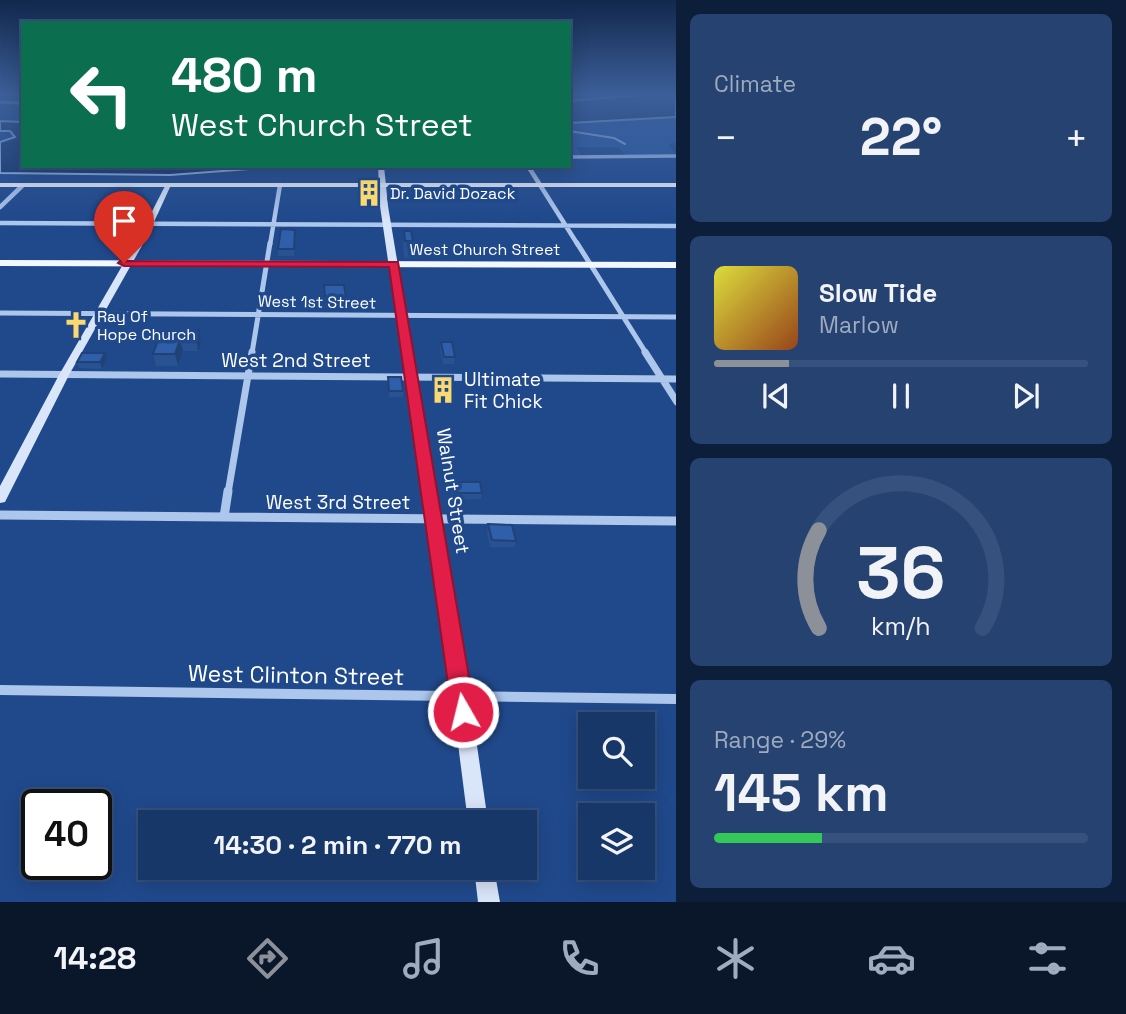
<!DOCTYPE html>
<meta charset="utf-8">
<style>
body{margin:0;font-family:"Space Grotesk",sans-serif;background:#254271;color:#f1f3f6;height:100vh;display:flex;flex-direction:column;font-size:26px;white-space:nowrap}
*{box-sizing:border-box;margin:0}
p{font-size:23px;color:#9facc0}
.icon{flex:none;width:38px;height:38px;fill:none;stroke:currentColor;stroke-width:2;stroke-linecap:round;stroke-linejoin:round}
.map{position:relative;flex:1;overflow:hidden}
.side{display:flex;flex-direction:column;gap:14px;padding:14px;background:#0d1e3a;width:450px}
.side>*{flex:none}
.top-card{position:absolute;left:21px;top:21px;width:550px;height:147px;border-radius:0px;box-shadow:0 4px 18px #0003,0 0 0 2px #36517d;background:#0b6e4f;color:#fff;overflow:hidden}
.tools{position:absolute;left:578px;top:712px;display:grid;gap:14px}
.tools a{display:grid;place-items:center;width:77px;height:77px;border-radius:0px;background:#183769;box-shadow:0 4px 18px #0003,0 0 0 2px #36517d;font-size:35px}
.speed{position:absolute;left:21px;top:789px;display:flex;gap:14px;font-size:35px;font-weight:700;text-align:center}
.speed>*{display:grid;place-content:center;width:91px;height:91px;border-radius:50%;background:#183769;box-shadow:0 4px 18px #0003,0 0 0 2px #36517d;line-height:1}
.speed .limit{border:4px solid #111;border-radius:10px;background:#fff;color:#111}
.pin{position:absolute;display:grid;place-items:center;width:60px;height:60px;color:#fff;margin:-72px -30px;border-radius:50% 50% 50% 0;rotate:-45deg;box-shadow:0 0 7px #0007}
.pin .icon{rotate:45deg}
.me{position:absolute;width:77px;margin:-38px;rotate:352deg;stroke-linejoin:round;filter:drop-shadow(0 0 5px #0008)}
.turn{display:flex;align-items:center;gap:24px;height:147px;padding:0 35px;font-size:32px}
.turn .icon{width:91px;height:91px;stroke-width:2.5}
.turn b{display:block;font-size:49px;line-height:60px}
.big{font-size:52px;font-weight:800;line-height:1.1}
.side .card{flex:1;display:flex;flex-direction:column;justify-content:center;gap:10px;min-width:0;padding:0 24px;border-radius:10px;background:#254271}
.side .dial{align-items:center;gap:0}
.dial svg{height:182px;overflow:visible;fill:none;stroke:#36517d;stroke-width:7;stroke-linecap:round;text-anchor:middle}
.dial text{fill:#f1f3f6;stroke:none}
.song{display:flex;align-items:center;gap:21px}
.cover{width:84px;height:84px;border-radius:10px;background:linear-gradient(135deg,hsl(60 70% 55%),hsl(20 70% 35%))}
.played{height:7px;border-radius:4px;background:linear-gradient(90deg,#8c9099 20%,#36517d 20%)}
.keys{display:flex;justify-content:space-around;direction:ltr}
.heat{display:flex;justify-content:space-between;align-items:center;font-size:38px;direction:ltr}
.charge{height:10px;border-radius:5px;background:linear-gradient(90deg,#34c759 29%,#36517d 0)}
.trip{position:absolute;left:138px;top:810px;width:399px;height:70px;border-radius:0px;background:#183769;box-shadow:0 4px 18px #0003,0 0 0 2px #36517d;font-weight:800;line-height:70px;text-align:center}
.dock{display:flex;height:112px;justify-content:space-around;align-items:center;background:#0a162a;color:#9facc0}
.dock .icon{width:49px;height:49px}
.dock .current{color:#8c9099}
.dock b{font-size:32px;color:#f1f3f6}
main{display:flex;flex:1;min-height:0}
.map>svg:first-child{display:block}
</style>
<main>
<div class="map">
<svg width="677" height="902" viewBox="0 0 677 902">
<rect width="100%" height="100%" fill="#20498c"/>
<path fill="#295aa5" d="M676 117V143L668 144 676 155H626L618 147H576L582 156 569 155V123Z"/>
<path fill="#16366b" stroke="#a1c0ed" stroke-width="2" d="M655 94H676V117L569 123V101Z
M0 121 23 122V166H288L170 175 0 173V142L15 137 10 131H0Z"/>
<g fill="none" stroke-linecap="round" stroke-linejoin="round">
<path stroke="#a1c0ed" stroke-width="2" d="M569 131 614 138 625 144"/>
<path stroke="#adc6ec" stroke-width="3.5" d="M0 102 23 103
M569 157 677 156"/>
<path stroke="#adc6ec" stroke-width="4.5" d="M528 166 578 245
M0 207 22 186
M0 223 677 226
M270 245 280 185"/>
<path stroke="#adc6ec" stroke-width="5" d="M577 243 646 353
M0 313 677 317
M252 353 270 243"/>
<path stroke="#adc6ec" stroke-width="7" d="M645 352 677 402
M0 374 677 379
M228 493 252 352"/>
<path stroke="#adc6ec" stroke-width="9" d="M0 515 677 521
M224 517 228 491"/>
<path stroke="#adc6ec" stroke-width="10" d="M0 690 677 699"/>
<path fill="#d9e5f9" fill-rule="evenodd" d="M378 166H384L388 206 470 697 488 822H468L452 697 380 206Z
M166 184 171 185 148 235 69 375 7 498 5 502 0 503V486L59 375 140 235Z
M474 868H494L500 902H478Z"/>
<path fill="#f3f7ff" fill-rule="evenodd" d="M0 183H677V187H0Z
M0 260 677 262V268L0 266Z"/>
</g>
<path fill="#285292" d="M404 231 413 241 411 258H404L403 248Z
M295 237 294 256H278V249Z
M324 285 346 298 345 307 325 305Z
M162 330H199L201 343 198 351H183L178 366H156L153 354Z
M441 342 455 357 454 364H443L440 348Z
M107 359 102 369 79 368 77 362Z
M388 377 403 391V397H389Z
M452 482 482 493 481 499 453 500 451 489Z
M488 524 516 541 514 547H490L487 531Z"/>
<path fill="#214277" d="M199 330 201 343 198 351 196 339Z
M180 339 183 351 178 366 175 354Z
M105 353 107 359 102 369 100 362Z"/>
<path fill="#2f5faa" stroke="#214277" stroke-width="2" d="M281 229 295 230 294 249H278Z
M404 231H411L413 241H405Z
M324 285H344L346 298 325 296Z
M162 330H199L196 339H180L175 354H153Z
M441 342H452L455 357H444Z
M82 353H105L100 362H77Z
M388 377H401L403 391H389Z
M452 482H480L482 493H455Z
M488 524 512 525 516 541 492 540Z"/>
<linearGradient id="sky" x2="0" y2="1"><stop stop-color="#12284d"/><stop offset="0.43" stop-color="#3c5f99"/><stop offset="1" stop-color="#3c5f99" stop-opacity="0"/></linearGradient>
<rect width="677" height="220" fill="url(#sky)"/>
<path fill="#e11d48" stroke="#92132f" stroke-width="2" d="M120 261 398 262 475 712 472 721 463 724 455 721 452 712 389 267 124 266 118 263Z"/>
<defs>
<symbol id="building-bare" viewBox="-9 -9 18 18"><path d="M-4-6H4V6H1V3H-1V6H-4ZM-2.5-4.3h1.7v1.8h-1.7ZM.8-4.3h1.7v1.8H.8ZM-2.5-1h1.7V.8h-1.7ZM.8-1h1.7V.8H.8Z" fill="#fad96e" stroke="#20498c" stroke-width="2.5" paint-order="stroke"/></symbol>
<symbol id="church-bare" viewBox="-9 -9 18 18"><path d="M-1.2-6h2.4v3.5h3.3v2.4h-3.3V6h-2.4V-.1h-3.3v-2.4h3.3Z" fill="#fad96e" stroke="#20498c" stroke-width="2.5" paint-order="stroke"/></symbol>
</defs>
<g fill-rule="evenodd">
<use href="#building-bare" x="350" y="174" width="38" height="38"/>
<use href="#church-bare" x="57" y="306" width="38" height="38"/>
<use href="#building-bare" x="424" y="371" width="38" height="38"/>
</g>
<g text-anchor="middle" dominant-baseline="central" stroke-width="7" stroke-linejoin="round" paint-order="stroke">
<g font-size="16" fill="#fff" stroke="#20498c" text-anchor="start">
<text x="390" y="193">Dr. David Dozack</text>
<text x="97" y="316">Ray Of<tspan x="97" dy="18">Hope Church</tspan></text>
</g>
<g font-size="16" fill="#fff" stroke="#20498c">
<text x="485" y="249">West Church Street</text>
<text transform="translate(317 302) rotate(1)">West 1st Street</text>
</g>
<g font-size="19" fill="#fff" stroke="#20498c">
<text x="296" y="360">West 2nd Street</text>
<text transform="translate(453 491) rotate(81)">Walnut Street</text>
<text x="338" y="502">West 3rd Street</text>
</g>
<g font-size="19" fill="#fff" stroke="#20498c" text-anchor="start">
<text x="464" y="379">Ultimate<tspan x="464" dy="22">Fit Chick</tspan></text>
</g>
<g font-size="23" fill="#fff" stroke="#20498c">
<text transform="translate(296 675) rotate(1)">West Clinton Street</text>
</g>
</g>
</svg>
<div class="tools">
<a><svg class="icon" aria-label="search" viewBox="0 0 24 24"><circle cx="10" cy="10" r="6"/><path d="M15 15l6 6"/></svg></a>
<a><svg class="icon" aria-label="layers" viewBox="0 0 24 24"><path d="M12 4l9 5-9 5-9-5zM3 14l9 5 9-5"/></svg></a>
</div>
<div class="speed"><div class="limit">40</div></div>
<div class="pin" style="left:124px;top:263px;background:#d93025"><svg class="icon" aria-label="arrive" viewBox="0 0 24 24"><path d="M6 21V4h12l-3 4 3 4H6"/></svg></div>
<svg class="me" style="left:463px;top:712px" viewBox="-20 -20 40 40"><circle r="17" fill="#e11d48" stroke="#fff" stroke-width="3"/><path d="M0-11L8 9 0 5-8 9z" fill="#fff"/></svg>
<div class="trip">14:30 · 2 min · 770 m</div>
<div class="top-card">
<div class="turn"><svg class="icon" aria-label="left" viewBox="0 0 24 24"><path d="M17 20v-9H6M10 6l-5 5 5 5"/></svg><div><b>480 m</b>West Church Street</div></div>
</div>
</div>
<section class="side">
<div class="card"><p>Climate</p>
<div class="heat"><a>−</a><b class="big">22°</b><a>+</a></div>
</div>
<div class="card">
<div class="song"><i class="cover"></i><div><b>Slow Tide</b><p>Marlow</p></div></div>
<div class="played"></div>
<div class="keys"><svg class="icon" aria-label="previous" viewBox="0 0 24 24"><path d="M18 5L8 12l10 7zM5 5v14"/></svg><svg class="icon" aria-label="pause" viewBox="0 0 24 24"><path d="M8 5v14M16 5v14"/></svg><svg class="icon" aria-label="next" viewBox="0 0 24 24"><path d="M6 5l10 7-10 7zM19 5v14"/></svg></div>
</div>
<div class="card dial"><svg viewBox="0 0 100 80">
<path d="M14 69A42 42 0 1 1 86 69"/>
<path d="M14 69A42 42 0 0 1 14 26" stroke="#8c9099"/>
<text x="50" y="56" font-size="32" font-weight="700">36</text>
<text x="50" y="72" font-size="11">km/h</text>
</svg></div>
<div class="card"><p>Range · 29%</p><b class="big">145 km</b><div class="charge"></div></div>
</section>
</main>
<nav class="dock">
<b>14:28</b>
<svg class="icon current" aria-label="directions" viewBox="0 0 24 24"><path d="M12 3l9 9-9 9-9-9zM9 14v-3h6M13 9l2 2-2 2"/></svg>
<svg class="icon" aria-label="music" viewBox="0 0 24 24"><path d="M9 18V5l10-2v13"/><circle cx="6" cy="18" r="3"/><circle cx="16" cy="16" r="3"/></svg>
<svg class="icon" aria-label="phone" viewBox="0 0 24 24"><path d="M5 4h4l2 5-3 2q2 4 5 5l2-3 5 2v4C11 20 4 13 5 4z"/></svg>
<svg class="icon" aria-label="climate" viewBox="0 0 24 24"><path d="M12 3v18M4 7l16 10M4 17L20 7"/></svg>
<svg class="icon" aria-label="car" viewBox="0 0 24 24"><path d="M5 17H2v-5l4-1 3-4h7l3 4 3 1v5h-3M9 17h6M6 11h13"/><circle cx="7" cy="17" r="2"/><circle cx="17" cy="17" r="2"/></svg>
<svg class="icon" aria-label="filters" viewBox="0 0 24 24"><path d="M4 7h16M4 17h16"/><circle cx="9" cy="7" r="2"/><circle cx="15" cy="17" r="2"/></svg>
</nav>
